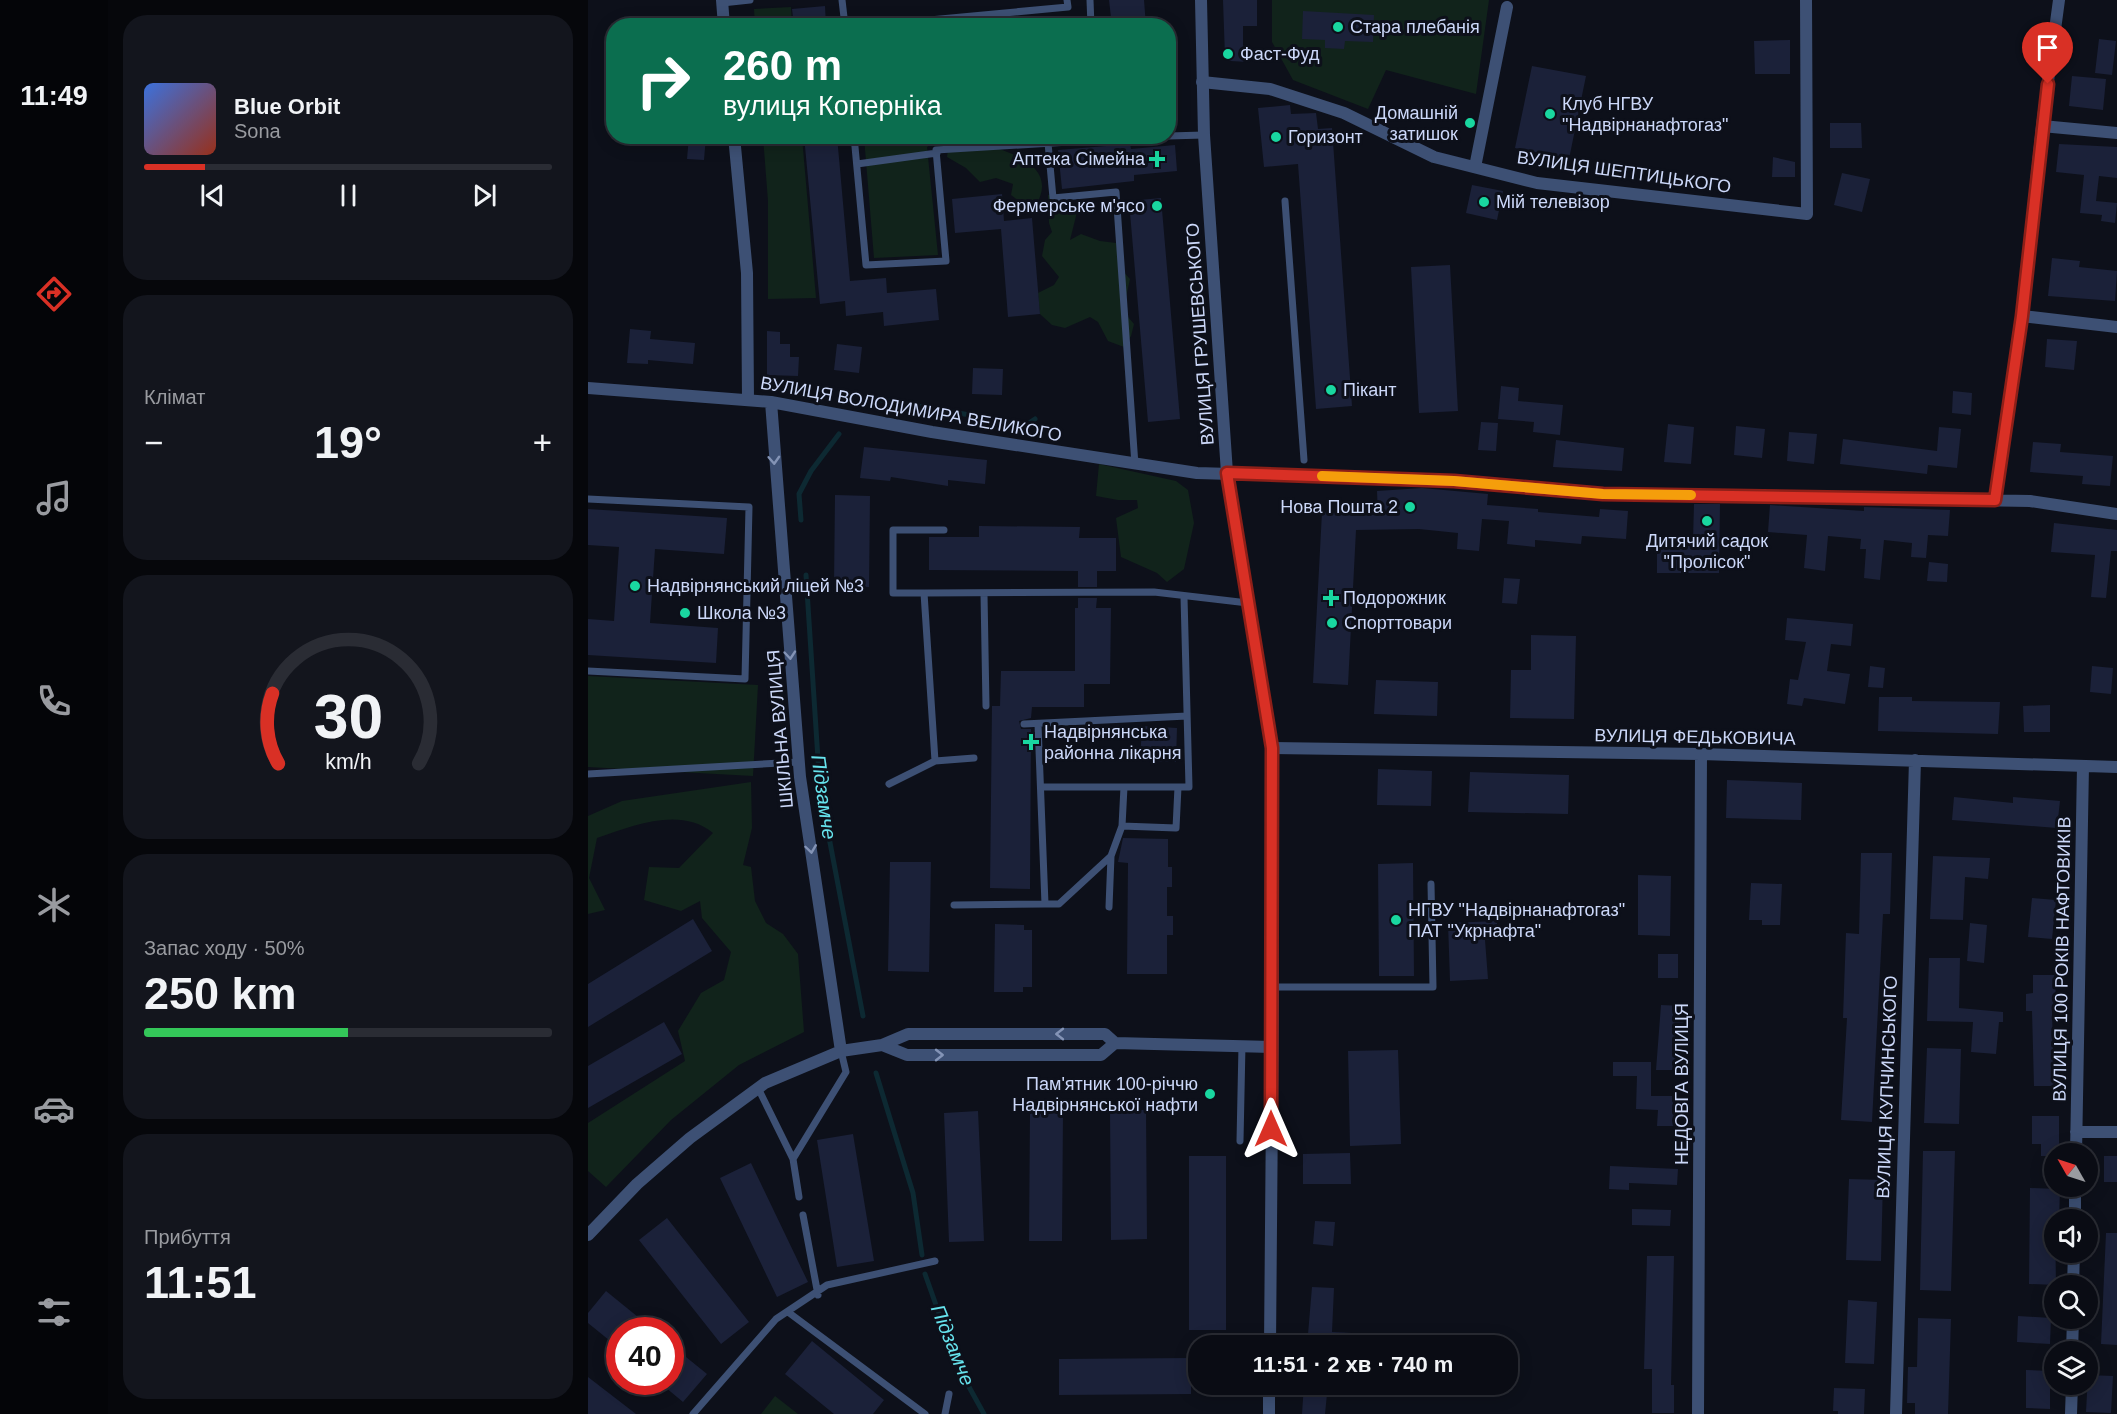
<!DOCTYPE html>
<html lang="uk">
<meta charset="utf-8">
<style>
body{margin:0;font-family:Helvetica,sans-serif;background:#13151d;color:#f1f3f6;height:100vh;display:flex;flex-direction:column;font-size:22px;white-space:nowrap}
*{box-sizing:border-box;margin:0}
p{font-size:20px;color:#999ba0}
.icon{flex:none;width:33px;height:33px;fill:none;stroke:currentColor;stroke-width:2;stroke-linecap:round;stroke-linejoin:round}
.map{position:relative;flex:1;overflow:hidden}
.panel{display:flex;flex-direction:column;gap:15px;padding:15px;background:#06070b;width:480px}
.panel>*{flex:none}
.banner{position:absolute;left:18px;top:18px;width:570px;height:126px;border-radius:24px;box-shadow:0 3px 15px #0003,0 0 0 2px #2a2c34;background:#0b6e4f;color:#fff;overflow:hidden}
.needle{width:39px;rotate:309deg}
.buttons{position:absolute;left:1456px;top:1143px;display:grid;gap:12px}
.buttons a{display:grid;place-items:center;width:54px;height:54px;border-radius:50%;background:#0a0c14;box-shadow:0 3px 15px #0003,0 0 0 2px #2a2c34;font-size:30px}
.speed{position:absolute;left:18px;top:1317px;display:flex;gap:12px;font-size:30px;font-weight:700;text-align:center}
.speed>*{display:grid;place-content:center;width:78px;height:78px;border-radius:50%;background:#0a0c14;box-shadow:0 3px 15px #0003,0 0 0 2px #2a2c34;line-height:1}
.speed .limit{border:9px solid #d22;background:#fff;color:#111}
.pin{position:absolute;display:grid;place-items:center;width:51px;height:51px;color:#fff;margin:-62px -26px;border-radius:50% 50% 50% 0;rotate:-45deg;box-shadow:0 0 6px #0007}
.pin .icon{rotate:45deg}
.me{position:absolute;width:66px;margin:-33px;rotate:0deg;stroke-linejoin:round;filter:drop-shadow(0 0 4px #0008)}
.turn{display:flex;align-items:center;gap:21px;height:126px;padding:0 18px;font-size:27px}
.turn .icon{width:78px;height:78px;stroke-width:2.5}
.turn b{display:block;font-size:42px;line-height:51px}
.big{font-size:45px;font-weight:700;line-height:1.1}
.panel .tile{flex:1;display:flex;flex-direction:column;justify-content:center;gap:9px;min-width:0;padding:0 21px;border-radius:24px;background:#13151d}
.panel .dial{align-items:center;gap:0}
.dial svg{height:156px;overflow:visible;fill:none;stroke:#2a2c34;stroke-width:7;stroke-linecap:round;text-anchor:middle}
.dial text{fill:#f1f3f6;stroke:none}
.song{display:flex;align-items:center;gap:18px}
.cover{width:72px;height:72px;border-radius:9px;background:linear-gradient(135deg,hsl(220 70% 55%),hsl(10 70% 35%))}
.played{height:6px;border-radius:3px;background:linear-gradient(90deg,#d93025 15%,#2a2c34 15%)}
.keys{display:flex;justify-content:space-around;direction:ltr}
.heat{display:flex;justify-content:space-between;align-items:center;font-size:33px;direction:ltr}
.charge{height:9px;border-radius:4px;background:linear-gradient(90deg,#34c759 50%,#2a2c34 0)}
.trip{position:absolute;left:600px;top:1335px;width:330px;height:60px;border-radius:24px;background:#0a0c14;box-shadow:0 3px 15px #0003,0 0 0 2px #2a2c34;font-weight:700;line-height:60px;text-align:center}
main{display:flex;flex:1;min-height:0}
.tab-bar{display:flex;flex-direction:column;width:108px;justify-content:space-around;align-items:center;background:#040508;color:#999ba0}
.tab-bar .icon{width:42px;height:42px}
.tab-bar .selected{color:#d93025}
.tab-bar b{font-size:27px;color:#f1f3f6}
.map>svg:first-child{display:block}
</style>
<main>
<nav class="tab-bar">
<b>11:49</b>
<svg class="icon selected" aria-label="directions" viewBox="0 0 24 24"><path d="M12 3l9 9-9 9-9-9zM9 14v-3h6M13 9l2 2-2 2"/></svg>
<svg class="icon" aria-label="music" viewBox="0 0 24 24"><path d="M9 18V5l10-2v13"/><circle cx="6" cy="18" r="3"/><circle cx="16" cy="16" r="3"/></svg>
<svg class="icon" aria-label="phone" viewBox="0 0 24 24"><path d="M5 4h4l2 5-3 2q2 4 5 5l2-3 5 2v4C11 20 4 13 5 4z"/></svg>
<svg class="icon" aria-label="climate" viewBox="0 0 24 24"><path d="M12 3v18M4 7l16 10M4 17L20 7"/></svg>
<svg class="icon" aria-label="car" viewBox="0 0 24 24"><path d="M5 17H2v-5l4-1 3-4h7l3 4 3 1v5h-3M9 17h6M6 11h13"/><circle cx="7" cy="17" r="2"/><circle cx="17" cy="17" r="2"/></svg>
<svg class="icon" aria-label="filters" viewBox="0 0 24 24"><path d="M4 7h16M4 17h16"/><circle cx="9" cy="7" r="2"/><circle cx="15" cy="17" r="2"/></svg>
</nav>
<section class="panel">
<div class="tile">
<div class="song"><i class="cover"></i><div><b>Blue Orbit</b><p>Sona</p></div></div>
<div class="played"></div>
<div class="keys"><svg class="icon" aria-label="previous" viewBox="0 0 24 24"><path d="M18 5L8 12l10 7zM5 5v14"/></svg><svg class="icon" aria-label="pause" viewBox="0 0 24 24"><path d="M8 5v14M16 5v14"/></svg><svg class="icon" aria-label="next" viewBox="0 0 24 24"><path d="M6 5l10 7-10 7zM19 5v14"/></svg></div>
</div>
<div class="tile"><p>Клімат</p>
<div class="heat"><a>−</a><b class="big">19°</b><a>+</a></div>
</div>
<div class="tile dial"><svg viewBox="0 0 100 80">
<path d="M14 69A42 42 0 1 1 86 69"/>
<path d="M14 69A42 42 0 0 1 11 33" stroke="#d93025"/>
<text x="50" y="56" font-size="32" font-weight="700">30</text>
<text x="50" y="72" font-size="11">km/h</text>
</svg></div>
<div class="tile"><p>Запас ходу · 50%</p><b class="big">250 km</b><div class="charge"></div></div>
<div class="tile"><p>Прибуття</p><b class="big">11:51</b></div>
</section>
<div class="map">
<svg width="1529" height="1414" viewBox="0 0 1529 1414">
<rect width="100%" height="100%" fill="#0d101a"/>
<path fill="#11231b" d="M684 0H901L888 94 798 70 780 109 705 80 684 42Z
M203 7 204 25H167L166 9Z
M491 17V25H406Z
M175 137H214L228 298 180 299V201Z
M276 137H402L347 142 339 147 350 255 286 258Z
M386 141C414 150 473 163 448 205L435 204 423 195 425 184 408 178 392 182 378 168 359 157 361 144Z
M471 194 490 208 482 240 493 234 512 241 528 243 532 268 542 279 535 311 546 324 543 336 536 347 520 341 510 322 502 317 477 328 464 325 452 314 450 293 466 285 471 277 454 256 457 240 464 232 461 223 460 195Z
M511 464 588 481 600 490 606 523 596 569 579 582 569 573 533 557 528 518 550 508 549 500H530L508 496Z
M0 676 170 685 165 776 0 767Z
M163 782 164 828 155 865 163 867 167 901 178 923 195 934 210 954 216 1032 151 1065 83 1120 18 1187 0 1171V1123L97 1061 90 1031 113 993 136 980 143 952 114 918 112 901 93 911 56 900 61 867 91 868 125 833C92 806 45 826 9 838L1 878 17 910 0 914V816L34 801Z
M187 1396 210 1414H173Z"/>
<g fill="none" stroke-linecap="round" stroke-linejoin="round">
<path stroke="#0d2932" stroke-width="5" d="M277 397 341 408
M359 411 438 425 447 419
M213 520 211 494 223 471 251 434
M218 575 232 790 275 1016
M288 1073 325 1193 334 1255
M337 1274 370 1367 396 1414"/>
</g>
<path fill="#1b2139" d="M521 0H556L558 26H524Z
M635 0H669V26H655V45L662 51 661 62 642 61 637 57Z
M237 6 238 26H206L204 9Z
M715 11 786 15 785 42 757 41 756 49 737 48V40L714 39Z
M1511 39 1528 41 1524 75 1507 73Z
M1202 40V74H1167L1166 41Z
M944 66 998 76 981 159 927 148Z
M1484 76 1518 79 1515 110 1481 106Z
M702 105 703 114 728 113 730 129 744 128 764 406 728 409 710 164 676 167 670 108Z
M1242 123H1273L1274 148H1242Z
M101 136H118L116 160 99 159Z
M216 136H249L262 281 298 278 299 293 348 289 351 320 296 326 295 312 258 316 257 301 232 304Z
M542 144 543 149 587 145 589 171 546 175V181L474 189 470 150Z
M1471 144 1529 147V178L1511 176 1508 201 1529 203 1527 223 1513 221 1514 215 1492 213 1496 175 1468 172Z
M1185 157 1207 162V177H1184Z
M1254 173 1282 179 1274 212 1246 205Z
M884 185 915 191 909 220 878 213Z
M414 194 416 221 444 218 452 314 420 317 413 229 367 233 364 199Z
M573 198 592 419 560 422 541 201Z
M1464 258 1492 261 1491 267 1529 271 1527 301 1460 296Z
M862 265 870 411 831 413 823 267Z
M42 329 63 331 62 339 107 343 105 364 60 360V364L39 363Z
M179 331 192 332V344H202V357H211L210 376 179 375Z
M1459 339 1489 341 1486 370 1457 367Z
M249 344 274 347 271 373 246 370Z
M385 368 415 369 414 395 384 394Z
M913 386 931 388 930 401 975 405 972 435 945 432 946 422 910 419Z
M1365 391 1384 393 1383 415 1364 413Z
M893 422 910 423 908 451 890 450Z
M1080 424 1106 427 1103 464 1076 462Z
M1148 426 1177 429 1174 458 1146 455Z
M1351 427 1373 429 1369 468 1340 465 1339 474 1252 464 1255 439 1349 451Z
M1201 432 1229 434 1226 464 1199 461Z
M968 440 1036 448 1034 471 965 467Z
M1445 442 1473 444 1472 452 1525 456 1522 486 1494 484 1495 476 1442 472Z
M276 447 399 460 397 484 360 480V486L303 477 302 481 272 478Z
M834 488 900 494 899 505 950 509V512L1011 517 1012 509 1040 511 1038 539 994 536 993 544 947 540V547L919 544 921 521 894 519 891 551 869 549 870 533 831 529 768 530 760 685 725 683 734 512 790 515 789 491Z
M247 495 282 496 281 587 246 586Z
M1106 504H1132L1131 573H1069V540H1105Z
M1182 505 1276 511V507L1362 510 1360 536 1340 535 1338 558 1323 557 1324 543 1296 540 1292 580 1276 578 1278 549H1272L1273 539 1240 536 1237 571 1216 568 1219 535 1180 532Z
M0 509 139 518 136 554 67 549 62 623 130 628 128 663 0 655V619L26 621 31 547 0 545Z
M1466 523 1529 530V551H1523L1518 598 1503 597 1507 555 1463 552Z
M391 526 492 527 491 538H528V571H509V587H490V571L341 570V537H391Z
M1341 562 1360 564 1359 582 1339 581Z
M916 578 932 579 929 604 914 603Z
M490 598H509L508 608H523L522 684H496V707H444L443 718 431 721 433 729H443L442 889 402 888 404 706H412L413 671H487V608H490Z
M1199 618 1265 624 1263 646 1243 644 1239 671 1262 674 1257 704 1216 698 1214 706 1199 704 1202 679 1210 680 1218 642 1197 640Z
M943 635 988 636 986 719 922 718 923 670H943Z
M1282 666 1297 668 1295 688 1280 687Z
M1504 666 1525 668 1523 694 1502 692Z
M788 680 850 682 849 716 786 714Z
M1291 697H1324V701L1412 702 1410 734 1290 731Z
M1462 705V732H1436L1435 706Z
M554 726 589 728 588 762 552 761Z
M790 769 844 771 843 806 789 805Z
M882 772 981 775 980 814 880 812Z
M1139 780 1214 783 1213 820 1138 818Z
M1366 797 1425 803V797L1472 801 1469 828 1364 820Z
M535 838 580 839V867H584V887H579V916H585V935H579V974H539L540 863 530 862Z
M1273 853H1304L1302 914H1295L1284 1122 1253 1120 1259 1018H1255L1258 933 1271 934Z
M1345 856 1402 858 1400 879 1377 877 1375 920 1342 919Z
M302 862H343L341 972 300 971Z
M825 863 826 976H791L790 864Z
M1050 875 1083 876 1082 936 1050 935Z
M1163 883 1194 884 1192 925H1174V920H1161Z
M1444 898 1468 900 1464 939 1440 937Z
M105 919 124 951 0 1027V984Z
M909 921V940H897L900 979 862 981 860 923Z
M1382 923 1399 925 1396 963 1379 961Z
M407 924 436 925V930H444V987H435V992H406Z
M1070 954H1090V978H1070Z
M1341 958H1372L1371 1008 1415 1012V1022H1411L1408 1054 1383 1052 1385 1022 1339 1021Z
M1445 975H1468L1467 1011H1464L1466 1086H1446L1444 1011H1438V994L1445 993Z
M1073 1005 1096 1006 1095 1070H1068Z
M76 1022 94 1054 0 1108V1066Z
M1339 1048 1373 1049 1371 1124 1336 1123Z
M810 1050 813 1144 762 1146 760 1051Z
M1025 1062H1063V1096H1090L1088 1126H1069L1070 1110 1048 1109 1049 1076H1025Z
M522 1110H558L559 1239 523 1240Z
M390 1111 396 1241 361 1242 356 1113Z
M442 1111 475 1112 474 1241H441Z
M1444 1116H1471V1154L1467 1156H1453V1144H1444Z
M265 1134 286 1261 249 1267 229 1140Z
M1335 1151H1367L1363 1291 1332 1290Z
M762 1153 763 1184H715V1154Z
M601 1156H638V1330H601Z
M1516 1156H1529V1182H1516Z
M163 1163 220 1282 189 1297 132 1178Z
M1022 1166 1090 1169 1089 1185 1041 1183V1190L1021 1189Z
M1261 1179 1295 1180 1293 1261 1258 1260Z
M1442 1188 1472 1189 1471 1220H1467L1468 1285 1441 1284Z
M1044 1209 1083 1210 1082 1226 1044 1225Z
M79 1218 161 1322 133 1344 51 1240Z
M727 1221 747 1222 745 1246 725 1244Z
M1518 1233H1529V1345L1513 1344Z
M1059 1256H1086L1083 1385H1086V1413H1064V1369H1056Z
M724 1287 746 1288 744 1332 764 1333 763 1346H719Z
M18 1291 66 1330H32V1349L0 1323V1313Z
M1260 1300 1289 1302 1286 1364 1257 1363Z
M1430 1316 1463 1318 1462 1344 1429 1342Z
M1330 1318 1363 1319 1360 1414H1327V1403H1319L1320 1367H1329Z
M224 1341 296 1400 285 1414H246L197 1374Z
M82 1344 119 1374 95 1402 71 1382H82Z
M603 1358V1394L471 1395V1359Z
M1438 1370 1462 1371V1409L1438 1408Z
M1500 1375 1525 1376 1523 1413 1498 1412Z
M0 1377 48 1414H0Z
M716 1384H740L737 1414H714Z
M1246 1388 1277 1389 1276 1414H1250V1411H1245Z"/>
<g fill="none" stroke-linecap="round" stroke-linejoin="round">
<path stroke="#3d5074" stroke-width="7" d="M254 0 257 26
M502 0 503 26
M134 3 162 0
M277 26 480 7 479 0
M266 136 278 265 358 261 348 150 580 136
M580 136 616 135
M460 143 465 198 528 192 547 465
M269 164 349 153
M697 201 716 460
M0 499 161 507 157 679 0 671
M336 593H305V530H356
M396 594 398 706
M436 724 599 716
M347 761 336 593 566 592 660 603
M0 774 211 762
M301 784 347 761 386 758
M454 787H601L596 597
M534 826 588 828 590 787
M457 904H471L523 856 534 826 536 787
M366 905 457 904 450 724
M521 907 523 856
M685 987H845L843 884
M170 1088 205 1159
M652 1141 654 1045
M211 1197 205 1159 258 1072 253 1051
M215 1215 230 1295
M200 1312 337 1414
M105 1414 188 1319 239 1285 347 1261
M357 1414 361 1394"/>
<path stroke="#3d5074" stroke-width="12" d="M134 0 136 26
M614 82 682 89 756 113 846 157 949 183 1219 214 1218 0
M1454 126 1529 133
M146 136 159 273 160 400
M887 167 919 7
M1434 316 1529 327
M0 388 183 402 344 432 609 473 866 481 1015 494 1442 501 1529 514
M183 402 212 777 253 1051
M1407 500 1434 316 1454 126 1471 0
M684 748 1113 754 1529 767
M294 1045 319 1055H513L527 1043
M1488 1132H1529
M1488 1154 1495 766
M1487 1220V1186
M0 1235 49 1184 102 1138 177 1083 253 1051 294 1045 320 1034H517L527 1043 684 1047
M1485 1286 1486 1252
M1484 1352 1485 1318
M1110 1414 1113 754
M1308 1414 1327 760
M1483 1414 1484 1384"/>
<path stroke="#3d5074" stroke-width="12" d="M613 0 616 135 639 473 684 748 685 987 682 1346
M681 1414V1384"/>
</g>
<defs><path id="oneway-chevron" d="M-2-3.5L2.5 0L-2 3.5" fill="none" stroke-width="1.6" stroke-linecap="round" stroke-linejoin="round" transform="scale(1.5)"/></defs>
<g stroke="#8494b6">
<use href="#oneway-chevron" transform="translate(186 460) rotate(87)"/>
<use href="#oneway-chevron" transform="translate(202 655) rotate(85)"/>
<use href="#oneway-chevron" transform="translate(223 849) rotate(82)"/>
<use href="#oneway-chevron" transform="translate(472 1034) rotate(-180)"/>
<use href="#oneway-chevron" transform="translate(351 1055)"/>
</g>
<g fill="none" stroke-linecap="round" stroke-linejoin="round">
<defs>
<path id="route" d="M683 1129 684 748 639 473 866 481 1015 494 1407 500 1434 316 1460 84"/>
</defs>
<use href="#route" stroke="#8d1f18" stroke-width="15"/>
<use href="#route" stroke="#d93025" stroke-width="10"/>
<path stroke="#f59e0b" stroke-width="10" d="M734 476 866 481 1015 494 1103 495"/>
</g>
<g fill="#19d7a0" stroke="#0d101a" stroke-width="2">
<circle cx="750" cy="27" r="6"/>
<circle cx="640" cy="54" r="6"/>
<circle cx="962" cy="114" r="6"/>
<circle cx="882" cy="123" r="6"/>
<circle cx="688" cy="137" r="6"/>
<path d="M566 150h6v6h6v6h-6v6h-6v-6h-6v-6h6z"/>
<circle cx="896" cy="202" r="6"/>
<circle cx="569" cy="206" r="6"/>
<circle cx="743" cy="390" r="6"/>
<circle cx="822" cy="507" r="6"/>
<circle cx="1119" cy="521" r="6"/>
<circle cx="47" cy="586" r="6"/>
<path d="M740 589h6v6h6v6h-6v6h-6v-6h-6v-6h6z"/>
<circle cx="97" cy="613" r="6"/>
<circle cx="744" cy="623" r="6"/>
<path d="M440 733h6v6h6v6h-6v6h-6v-6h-6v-6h6z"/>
<circle cx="808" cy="920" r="6"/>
<circle cx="622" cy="1094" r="6"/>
</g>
<g text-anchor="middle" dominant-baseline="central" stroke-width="6" stroke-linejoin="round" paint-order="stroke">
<g font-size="18" fill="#ccd8f9" stroke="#0d101a" text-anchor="start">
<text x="762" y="27">Стара плебанія</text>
<text x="652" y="54">Фаст-Фуд</text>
<text x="974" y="104">Клуб НГВУ<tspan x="974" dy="21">"Надвірнанафтогаз"</tspan></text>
<text x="870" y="113" text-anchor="end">Домашній<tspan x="870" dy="21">затишок</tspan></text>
<text x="700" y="137">Горизонт</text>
<text x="557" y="159" text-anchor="end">Аптека Сімейна</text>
<text x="908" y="202">Мій телевізор</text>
<text x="557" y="206" text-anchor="end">Фермерське м'ясо</text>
<text x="755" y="390">Пікант</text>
<text x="810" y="507" text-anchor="end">Нова Пошта 2</text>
<text x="1119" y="541" text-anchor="middle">Дитячий садок<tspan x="1119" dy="21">"Пролісок"</tspan></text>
<text x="59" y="586">Надвірнянський ліцей №3</text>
<text x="755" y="598">Подорожник</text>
<text x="109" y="613">Школа №3</text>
<text x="756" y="623">Спорттовари</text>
<text x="456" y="732">Надвірнянська<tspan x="456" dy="21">районна лікарня</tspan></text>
<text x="820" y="910">НГВУ "Надвірнанафтогаз"<tspan x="820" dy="21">ПАТ "Укрнафта"</tspan></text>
<text x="610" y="1084" text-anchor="end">Пам'ятник 100-річчю<tspan x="610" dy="21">Надвірнянської нафти</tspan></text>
</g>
<g font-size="18" fill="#ccd8f9" stroke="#0d101a">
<text transform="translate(1036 172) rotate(8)">ВУЛИЦЯ ШЕПТИЦЬКОГО</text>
<text transform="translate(612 334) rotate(-94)">ВУЛИЦЯ ГРУШЕВСЬКОГО</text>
<text transform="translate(323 409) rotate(10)">ВУЛИЦЯ ВОЛОДИМИРА ВЕЛИКОГО</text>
<text transform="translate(192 729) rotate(-95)">ШКІЛЬНА ВУЛИЦЯ</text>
<text transform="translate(1107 737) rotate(1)">ВУЛИЦЯ ФЕДЬКОВИЧА</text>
<text transform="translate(1474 959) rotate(-89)">ВУЛИЦЯ 100 РОКІВ НАФТОВИКІВ</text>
<text transform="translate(1094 1084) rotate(-90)">НЕДОВГА ВУЛИЦЯ</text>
<text transform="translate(1299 1087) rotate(-88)">ВУЛИЦЯ КУПЧИНСЬКОГО</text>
</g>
<g font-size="20" font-style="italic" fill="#66e3ed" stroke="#0d101a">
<text transform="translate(236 797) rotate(82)">Підзамче</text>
<text transform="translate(365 1345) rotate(68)">Підзамче</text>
</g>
</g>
</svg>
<div class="buttons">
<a><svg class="needle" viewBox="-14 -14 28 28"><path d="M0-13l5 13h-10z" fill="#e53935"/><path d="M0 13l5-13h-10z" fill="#999ba0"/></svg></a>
<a><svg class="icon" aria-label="sound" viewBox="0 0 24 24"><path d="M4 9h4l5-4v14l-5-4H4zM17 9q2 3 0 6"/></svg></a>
<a><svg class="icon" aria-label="search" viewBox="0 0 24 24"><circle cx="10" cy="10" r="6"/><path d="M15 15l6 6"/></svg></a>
<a><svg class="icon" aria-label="layers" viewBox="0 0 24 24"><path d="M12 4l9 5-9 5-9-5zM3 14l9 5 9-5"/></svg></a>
</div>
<div class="speed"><div class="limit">40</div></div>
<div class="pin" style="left:1460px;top:84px;background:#d93025"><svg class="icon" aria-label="arrive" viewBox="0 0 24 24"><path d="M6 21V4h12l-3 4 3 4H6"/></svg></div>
<svg class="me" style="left:683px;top:1129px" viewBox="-20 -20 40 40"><path d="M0-17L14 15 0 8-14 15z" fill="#d93025" stroke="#fff" stroke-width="4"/></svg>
<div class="trip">11:51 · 2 хв · 740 m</div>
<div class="banner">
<div class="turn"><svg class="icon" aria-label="right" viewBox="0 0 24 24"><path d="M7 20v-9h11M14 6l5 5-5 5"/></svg><div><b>260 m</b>вулиця Коперніка</div></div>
</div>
</div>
</main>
